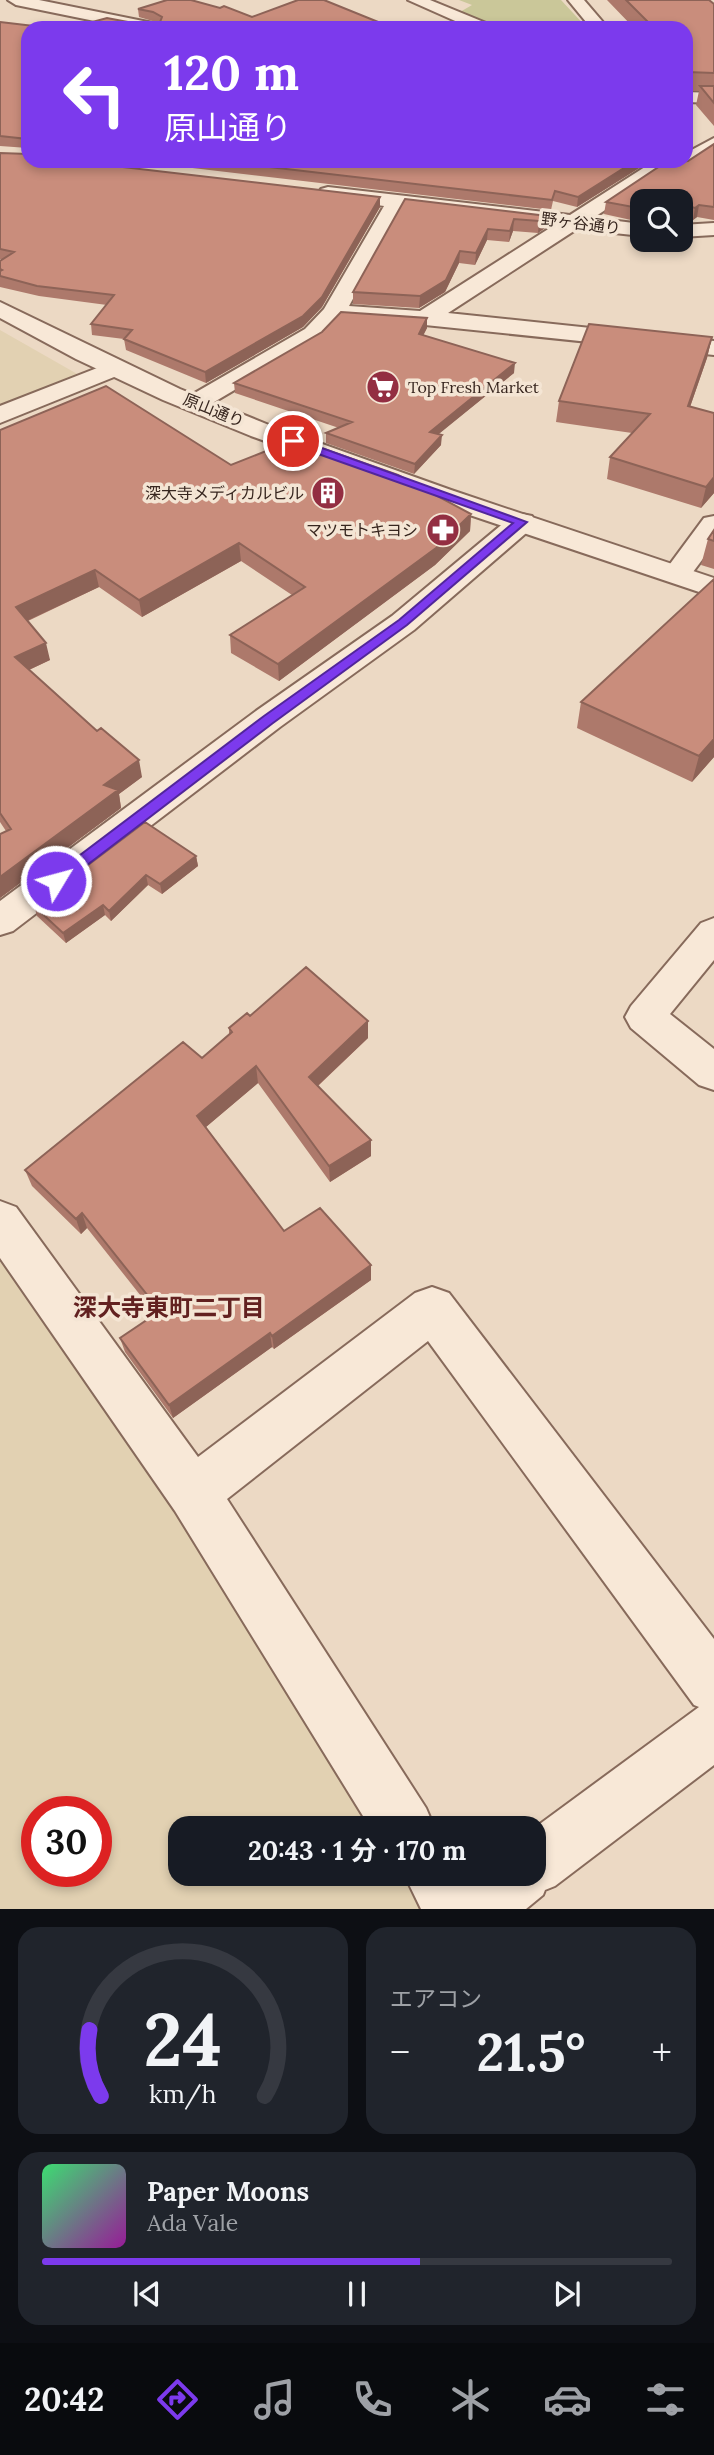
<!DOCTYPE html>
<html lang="ja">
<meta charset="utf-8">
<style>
body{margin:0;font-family:Lora,"Noto Sans JP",serif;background:#20242c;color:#f1f3f6;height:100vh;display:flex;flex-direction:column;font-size:26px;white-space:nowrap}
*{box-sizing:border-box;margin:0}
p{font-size:23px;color:#9ea1a6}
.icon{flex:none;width:38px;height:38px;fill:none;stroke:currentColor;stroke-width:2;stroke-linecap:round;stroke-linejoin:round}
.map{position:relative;height:1909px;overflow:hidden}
.sheet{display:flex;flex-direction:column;gap:18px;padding:18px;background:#0d0f14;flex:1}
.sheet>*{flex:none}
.hud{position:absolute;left:21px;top:21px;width:672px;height:147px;border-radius:21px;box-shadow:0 4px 10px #0003;background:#7c3aed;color:#fff;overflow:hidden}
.controls{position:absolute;left:630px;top:189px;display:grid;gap:14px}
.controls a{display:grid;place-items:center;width:63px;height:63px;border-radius:14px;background:#171b24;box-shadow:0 4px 10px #0003;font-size:35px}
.speed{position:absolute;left:21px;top:1796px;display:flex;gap:14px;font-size:35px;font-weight:700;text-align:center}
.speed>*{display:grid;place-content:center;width:91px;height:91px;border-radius:50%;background:#171b24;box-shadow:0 4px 10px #0003;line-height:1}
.speed .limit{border:10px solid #d22;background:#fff;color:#111}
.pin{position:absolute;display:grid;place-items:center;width:60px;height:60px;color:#fff;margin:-30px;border:4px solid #fff;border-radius:50%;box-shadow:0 2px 7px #0007}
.me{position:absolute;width:77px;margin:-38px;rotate:53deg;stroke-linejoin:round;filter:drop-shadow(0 0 5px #0008)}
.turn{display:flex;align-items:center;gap:24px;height:147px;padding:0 28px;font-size:32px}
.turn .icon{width:91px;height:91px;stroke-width:2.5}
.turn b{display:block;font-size:49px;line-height:60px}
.big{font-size:52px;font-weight:700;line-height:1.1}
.sheet .widget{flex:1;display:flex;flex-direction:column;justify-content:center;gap:10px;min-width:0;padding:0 24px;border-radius:21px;background:#20242c}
.sheet .dial{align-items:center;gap:0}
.dial svg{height:182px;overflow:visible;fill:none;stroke:#363941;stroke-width:7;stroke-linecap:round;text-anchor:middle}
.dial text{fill:#f1f3f6;stroke:none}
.song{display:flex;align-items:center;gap:21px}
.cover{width:84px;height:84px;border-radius:10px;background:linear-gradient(135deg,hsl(140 70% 55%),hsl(300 70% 35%))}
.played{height:7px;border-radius:4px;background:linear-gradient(90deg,#7c3aed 60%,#363941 60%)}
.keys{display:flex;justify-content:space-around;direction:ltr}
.heat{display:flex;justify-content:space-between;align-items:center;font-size:38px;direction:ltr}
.sheet .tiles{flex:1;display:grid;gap:18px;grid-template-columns:1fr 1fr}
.widget:last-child{grid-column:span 2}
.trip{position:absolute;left:168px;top:1816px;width:378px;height:70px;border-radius:21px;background:#171b24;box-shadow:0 4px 10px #0003;font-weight:700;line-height:70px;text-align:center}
.dock{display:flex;height:112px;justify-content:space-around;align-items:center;background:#090b0e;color:#9ea1a6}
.dock .icon{width:49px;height:49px}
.dock .on{color:#7c3aed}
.dock b{font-size:32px;color:#f1f3f6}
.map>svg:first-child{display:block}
</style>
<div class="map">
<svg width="714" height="1909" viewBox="0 0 714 1909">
<rect width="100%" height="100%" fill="#ecd9c4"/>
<path fill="#e2d1b2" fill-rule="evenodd" d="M0 330 79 375 0 405Z
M0 1221 403 1829H180V1874H433L456 1909H0ZM37 1811H96V1871H37Z"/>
<path fill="#cac799" d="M459 0H561L587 28H498L460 12 472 5Z"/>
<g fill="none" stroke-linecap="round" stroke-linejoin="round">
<defs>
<path id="minor" d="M8 0H39L153 23 161 28H129L16 5Z
M408 0H430L491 25 493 28H471Z
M568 0H584L608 28H591Z
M686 92 714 93V103L686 102Z
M714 138V152L684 171 660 174 593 218 642 224V236L577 229 448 313 714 341V355L425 325 340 319 321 339 204 408 195 411 186 408 182 403 186 398 305 329 324 309 384 206 321 197 318 193 321 189 328 187 570 215 648 165 686 161V153ZM403 208 553 226 420 311 349 306Z
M714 223V235L681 237V225Z
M115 361 124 363 127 368 124 373 0 423V406Z
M522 514 532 516 536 522 532 528 414 630 280 727 13 931 0 935V901L256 711 392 616 512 516Z
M714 516V544L687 580 677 583 667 580 662 574 667 568 704 518Z
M714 918V960L670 1014 714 1049V1090L699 1085 631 1028 625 1017 631 1006 701 923Z
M0 1201 16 1207 198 1457 415 1293 432 1287 449 1293 714 1639V1765L555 1886 545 1890 543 1895 526 1909H421L404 1874H534L533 1829 699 1707 694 1705 428 1341 227 1499 426 1808 435 1829H371L175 1511 0 1258Z"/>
<path id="tertiary" d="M0 302 180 389 269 425 451 490 714 578V597L431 502 251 436 163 400 76 359 0 318Z"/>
</defs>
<use href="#minor" stroke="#876a5b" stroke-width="4"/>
<use href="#tertiary" stroke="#876a5b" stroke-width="4"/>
<use href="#minor" fill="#f8e8d7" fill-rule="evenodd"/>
<use href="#tertiary" fill="#f8e8d7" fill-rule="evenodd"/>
</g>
<path fill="#ad796b" d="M607 0H709L714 4V126L696 105 699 91H686V28H634Z
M138 9 252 17 393 28 128 22H156L139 17Z
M0 22 28 28V148L0 146Z
M714 144V220L697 217 693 220 681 217V201H642L631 220 604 214 606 202 688 161Z
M0 153 28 161 380 207 322 307 303 327 206 383 126 350 124 339 92 335 91 324 107 305 39 296 0 287V261L3 260 0 259Z
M133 161H662L647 163 577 207 553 201 551 210Z
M405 199 547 216 545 228 538 233 513 231 509 242 487 240 475 265 459 263 445 292 419 308 353 304V292Z
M427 318V328L423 335 514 373 438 434 441 445 414 474 326 443V433L339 428 235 393 234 383Z
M712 337 707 358 690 407 714 493 701 508 607 479 610 457 632 433 556 422 559 401Z
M0 430 231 465 471 514 470 531 435 565 279 681 231 653 230 635 292 595 241 561 142 617 99 587 28 621 50 660 29 670 142 777 119 794 121 808 0 898V834L6 831 0 822Z
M714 530V569L701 565 708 539Z
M581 702 714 757 692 782 577 728Z
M196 856 198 866 162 894 148 885 111 921 105 915 66 943 37 916 34 906Z
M250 1016 368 1038 318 1086 371 1156 330 1182 258 1083 206 1127 284 1231 371 1265V1280L274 1349 272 1347 173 1418 125 1352 120 1338 156 1315 87 1228 81 1234 32 1186 25 1170 202 1058 229 1034V1028Z"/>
<path fill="#8d6357" d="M689 139 688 149 686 151V142Z
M635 161H662L647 163 577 207 578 197Z
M648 196V201H642V211L631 220 633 207Z
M380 197V207L322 307 303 327 206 383 205 372Z
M699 205 697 217 693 220 695 208Z
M547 216 545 228 538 233 539 221Z
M514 219 513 231 509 242 510 231Z
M488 229 487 240 475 265 476 253Z
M460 251 459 263 445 292 419 308 420 296Z
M427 318V328L419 344V334Z
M712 337 707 358 683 427 688 406Z
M515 363 514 373 429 442 430 432Z
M442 435 441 445 414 474 415 464Z
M714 477V493L701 508 706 487Z
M471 514 470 531 435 565 279 681 278 664Z
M239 543 241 561 142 617 139 600Z
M95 570 99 587 20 624 16 607Z
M46 643 50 660 20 674 15 657Z
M714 739V757L692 782 699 756Z
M139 760 142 777 119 794 121 808 0 898V877L104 785Z
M196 856 198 866 162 894 160 884Z
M146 875 148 885 111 921 109 911Z
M103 905 105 915 66 943 63 933Z
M368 1021V1038L310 1093 309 1077Z
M256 1066 258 1083 200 1132 197 1116Z
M371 1140V1156L330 1182 329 1166Z
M82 1213 87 1228 81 1234 76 1219Z
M371 1265V1280L274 1349 272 1336Z
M270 1333 272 1347 173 1418 169 1405Z"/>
<path fill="#c98d7c" stroke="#8d6357" stroke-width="2" d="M167 0H191L220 8 224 6 252 17 298 0H324L393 28H70L107 18 128 22H160L162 17 153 12 138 9Z
M626 0H709L714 4V73L687 72 686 71V28H654Z
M0 22 51 28H28V145L27 139 0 136Z
M700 86H714V103Z
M714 144V207L699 205 695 208 681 204V201H670L648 196 633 207 606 202 663 164 688 161Z
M0 153 28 154V161H71L380 197 322 297 303 316 205 372 124 339 132 330 91 324 114 295 37 286 0 276V271L2 270 0 269V261L14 252 0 249Z
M217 161H635L578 197 555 191 552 200Z
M405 199 547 216 539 221 514 219 510 231 488 229 476 253 460 251 446 280 420 296 353 292Z
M341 312 427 318 419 334 515 363 430 432 442 435 415 464 326 433 352 422 234 383 322 332Z
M589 324 712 337 688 406 714 413V477L706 487 610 457 650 414 559 401Z
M106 386 231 465 296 439 398 475 471 514 436 548 278 664 230 635 305 587 239 543 139 600 95 570 16 607 46 643 15 657 97 731 101 728 139 760 104 785 118 790 0 877V834L11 829 0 813V430Z
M714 530V541L708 539Z
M714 579V739L699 756 581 702Z
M145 822 196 856 160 884 146 875 109 911 103 905 63 933 34 906Z
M306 967 368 1021 309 1077 371 1140 329 1166 256 1066 197 1116 284 1231 320 1208 371 1265 272 1336 270 1333 169 1405 120 1338 160 1311 82 1213 76 1219 25 1170 183 1042 202 1058 232 1032 229 1028 247 1013 250 1016Z"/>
<path fill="#7c3aed" stroke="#51269a" stroke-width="2" d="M290 439H297L527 522 407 625 273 723 61 885H51L48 881 51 877 264 716 399 620 513 523 290 444Z"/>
<defs>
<symbol id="supermarket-disc" viewBox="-11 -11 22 22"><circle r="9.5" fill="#932e42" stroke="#f4e5d4"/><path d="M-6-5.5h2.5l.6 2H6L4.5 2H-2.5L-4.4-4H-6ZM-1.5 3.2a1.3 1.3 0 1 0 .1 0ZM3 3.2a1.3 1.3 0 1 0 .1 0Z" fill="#fff"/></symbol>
<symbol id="building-disc" viewBox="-11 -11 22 22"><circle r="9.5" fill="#932e42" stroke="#f4e5d4"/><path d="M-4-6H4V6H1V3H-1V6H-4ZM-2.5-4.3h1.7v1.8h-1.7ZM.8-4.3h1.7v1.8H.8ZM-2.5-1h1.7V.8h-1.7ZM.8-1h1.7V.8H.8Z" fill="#fff"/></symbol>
<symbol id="pharmacy-disc" viewBox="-11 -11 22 22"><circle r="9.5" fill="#932e42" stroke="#f4e5d4"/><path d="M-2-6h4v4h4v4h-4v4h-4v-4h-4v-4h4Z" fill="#fff"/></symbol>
</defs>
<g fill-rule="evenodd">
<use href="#supermarket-disc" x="364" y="368" width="38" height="38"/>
<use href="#building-disc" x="309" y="474" width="38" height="38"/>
<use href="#pharmacy-disc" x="424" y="511" width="38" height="38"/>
</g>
<g text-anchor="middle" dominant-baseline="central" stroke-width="7" stroke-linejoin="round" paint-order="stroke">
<g font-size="16" fill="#37261f" stroke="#f4e5d4">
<text transform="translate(581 223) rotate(7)">野ヶ谷通り</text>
<text transform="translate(214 410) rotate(22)">原山通り</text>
</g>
<g font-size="16" fill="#37261f" stroke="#f4e5d4" text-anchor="end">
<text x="408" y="387" text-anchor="start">Top Fresh Market</text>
<text x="304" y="493">深大寺メディカルビル</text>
<text x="418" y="530">マツモトキヨシ</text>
</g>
<g font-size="24" font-weight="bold" fill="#622120" stroke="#f4e5d4">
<text x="169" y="1307">深大寺東町二丁目</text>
</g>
</g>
</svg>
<div class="controls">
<a><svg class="icon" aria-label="search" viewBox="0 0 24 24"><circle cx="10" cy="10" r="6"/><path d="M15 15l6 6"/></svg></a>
</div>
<div class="speed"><div class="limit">30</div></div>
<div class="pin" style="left:293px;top:441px;background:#d93025"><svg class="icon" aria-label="arrive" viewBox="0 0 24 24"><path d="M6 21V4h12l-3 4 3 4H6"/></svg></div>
<svg class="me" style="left:56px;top:881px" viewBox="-20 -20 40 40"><circle r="17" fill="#7c3aed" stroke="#fff" stroke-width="3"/><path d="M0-11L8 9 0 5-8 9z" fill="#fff"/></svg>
<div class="trip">20:43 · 1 分 · 170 m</div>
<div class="hud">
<div class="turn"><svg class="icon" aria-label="left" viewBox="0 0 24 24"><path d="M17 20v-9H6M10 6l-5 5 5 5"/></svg><div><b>120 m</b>原山通り</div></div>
</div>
</div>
<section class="sheet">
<div class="tiles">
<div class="widget dial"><svg viewBox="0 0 100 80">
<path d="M14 69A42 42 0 1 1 86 69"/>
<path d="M14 69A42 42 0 0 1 9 40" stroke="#7c3aed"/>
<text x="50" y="56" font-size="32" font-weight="700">24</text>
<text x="50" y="72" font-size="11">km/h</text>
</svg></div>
<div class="widget"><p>エアコン</p>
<div class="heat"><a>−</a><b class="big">21.5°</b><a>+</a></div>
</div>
<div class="widget">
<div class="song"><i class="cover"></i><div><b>Paper Moons</b><p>Ada Vale</p></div></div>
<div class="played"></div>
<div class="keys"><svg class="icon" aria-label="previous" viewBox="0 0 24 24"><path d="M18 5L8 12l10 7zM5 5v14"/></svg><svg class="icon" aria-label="pause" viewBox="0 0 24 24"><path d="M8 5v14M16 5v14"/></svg><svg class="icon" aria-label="next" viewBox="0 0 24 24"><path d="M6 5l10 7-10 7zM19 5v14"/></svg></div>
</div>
</div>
</section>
<nav class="dock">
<b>20:42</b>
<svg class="icon on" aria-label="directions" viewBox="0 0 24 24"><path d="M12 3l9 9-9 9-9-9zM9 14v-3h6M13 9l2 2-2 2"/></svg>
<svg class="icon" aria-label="music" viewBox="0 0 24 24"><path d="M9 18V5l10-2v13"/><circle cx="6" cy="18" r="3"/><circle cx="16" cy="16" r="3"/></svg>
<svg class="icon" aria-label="phone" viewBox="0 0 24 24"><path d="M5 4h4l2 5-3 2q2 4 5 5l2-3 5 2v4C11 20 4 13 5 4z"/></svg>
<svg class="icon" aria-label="climate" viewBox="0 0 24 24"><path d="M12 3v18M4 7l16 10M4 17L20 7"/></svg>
<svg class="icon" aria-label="car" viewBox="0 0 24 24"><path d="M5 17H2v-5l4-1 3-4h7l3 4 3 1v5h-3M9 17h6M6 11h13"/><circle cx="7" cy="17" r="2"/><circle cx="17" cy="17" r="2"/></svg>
<svg class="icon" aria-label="filters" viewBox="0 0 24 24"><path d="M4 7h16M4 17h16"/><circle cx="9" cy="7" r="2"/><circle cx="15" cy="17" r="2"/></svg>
</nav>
